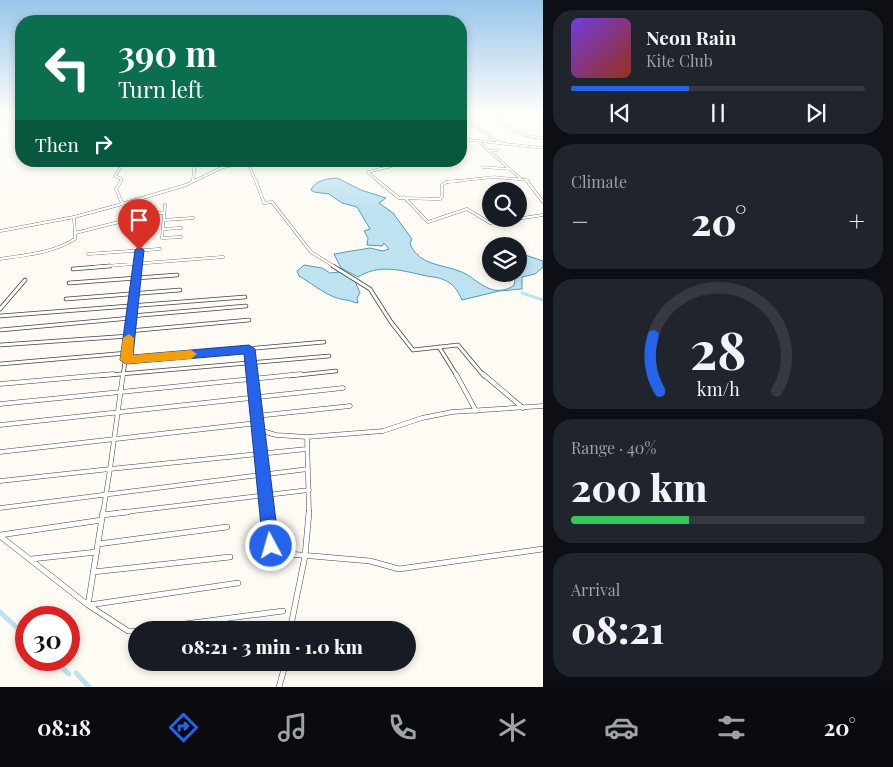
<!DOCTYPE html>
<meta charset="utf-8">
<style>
body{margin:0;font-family:"Playfair Display",serif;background:#20242c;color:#f1f3f6;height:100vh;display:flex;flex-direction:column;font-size:19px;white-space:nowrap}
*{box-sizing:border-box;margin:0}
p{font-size:16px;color:#9ea1a6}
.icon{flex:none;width:28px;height:28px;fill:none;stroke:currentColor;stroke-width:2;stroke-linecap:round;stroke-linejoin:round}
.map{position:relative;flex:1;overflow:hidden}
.details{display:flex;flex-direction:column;gap:10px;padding:10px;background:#0d0f14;width:350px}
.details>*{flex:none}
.top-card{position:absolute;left:15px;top:15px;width:452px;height:152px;border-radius:20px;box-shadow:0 2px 8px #0003;background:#0b6e4f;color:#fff;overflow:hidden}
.buttons{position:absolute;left:482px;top:182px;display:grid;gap:10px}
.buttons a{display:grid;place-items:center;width:45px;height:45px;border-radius:50%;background:#171b24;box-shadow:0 2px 8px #0003;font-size:25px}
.speed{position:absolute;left:15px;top:606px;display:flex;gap:10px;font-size:25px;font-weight:700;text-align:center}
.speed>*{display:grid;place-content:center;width:65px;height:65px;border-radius:50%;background:#171b24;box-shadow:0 2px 8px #0003;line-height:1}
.speed .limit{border:8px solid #d22;background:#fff;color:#111}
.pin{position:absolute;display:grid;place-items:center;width:42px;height:42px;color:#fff;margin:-51px -21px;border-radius:50% 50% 50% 0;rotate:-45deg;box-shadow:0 0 5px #0007}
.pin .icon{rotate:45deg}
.me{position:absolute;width:55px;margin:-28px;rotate:354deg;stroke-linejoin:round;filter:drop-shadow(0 0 4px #0008)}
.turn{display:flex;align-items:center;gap:18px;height:105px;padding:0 20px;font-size:22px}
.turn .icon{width:65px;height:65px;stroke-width:2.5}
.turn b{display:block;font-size:35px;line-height:42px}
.then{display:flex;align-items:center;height:48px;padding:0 20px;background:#0003;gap:10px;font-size:19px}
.big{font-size:38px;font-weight:800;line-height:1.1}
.details .card{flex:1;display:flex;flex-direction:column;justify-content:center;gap:8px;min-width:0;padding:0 18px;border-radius:20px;background:#20242c}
.details .dial{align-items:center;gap:0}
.dial svg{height:130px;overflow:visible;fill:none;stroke:#363941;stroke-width:7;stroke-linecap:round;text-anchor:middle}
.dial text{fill:#f1f3f6;stroke:none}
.song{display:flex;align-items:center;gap:15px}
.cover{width:60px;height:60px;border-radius:8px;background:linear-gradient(135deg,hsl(260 70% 55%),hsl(10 70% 35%))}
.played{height:5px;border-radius:2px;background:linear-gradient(90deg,#2563eb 40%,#363941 40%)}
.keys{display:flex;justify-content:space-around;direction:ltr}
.heat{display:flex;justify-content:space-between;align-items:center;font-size:28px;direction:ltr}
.charge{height:8px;border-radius:4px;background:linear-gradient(90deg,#34c759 40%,#363941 0)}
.trip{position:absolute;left:128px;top:621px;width:288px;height:50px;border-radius:25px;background:#171b24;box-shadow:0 2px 8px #0003;font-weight:800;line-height:50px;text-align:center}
.dock{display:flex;height:80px;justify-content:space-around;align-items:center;background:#090b0e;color:#9ea1a6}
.dock .icon{width:35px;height:35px}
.dock .current{color:#2563eb}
.dock b{font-size:22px;color:#f1f3f6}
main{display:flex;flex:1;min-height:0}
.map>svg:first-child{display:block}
</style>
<main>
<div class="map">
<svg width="543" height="687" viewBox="0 0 543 687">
<rect width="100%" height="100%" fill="#fefbf5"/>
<path fill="#bfe2f0" stroke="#4e9cbe" d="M337 178 361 190 386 198 379 203 393 213 412 239 410 243C418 267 447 264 466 274 473 278 480 285 488 288 496 292 507 291 514 285L516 275 526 263 519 259V253L543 261V267L535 274 522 277V289L499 291 462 300C459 293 455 286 448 282 441 277 430 277 422 275 400 270 378 264 358 277L341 268 334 254 370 248 383 251 389 249 384 243 382 246 367 245 368 238 364 231 370 229 357 207 342 203 329 194 314 192 311 190C315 180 327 179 337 178Z
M304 265 322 268 330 273 339 272 345 274 355 281 360 293 357 298 358 303C353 303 351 300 346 300 328 298 315 285 299 276L297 271Z"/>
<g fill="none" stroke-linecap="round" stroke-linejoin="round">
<path stroke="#bfe2f0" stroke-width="3" d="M522 293 543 300"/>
<path stroke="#bfe2f0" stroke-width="5" d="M0 612 26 636
M53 660 69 674
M76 673 89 687"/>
<defs>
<path id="minor-far4" d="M471 114H519
M0 115 21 114
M497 115C507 130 525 137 543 138
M461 117 500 143
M0 120V123
M461 139 543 148
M480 143 520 178
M490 151 498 150
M61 161H66
M247 161 256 182
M482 167 510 169
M120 182 122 179 115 176 125 161
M379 182 368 172 392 166 386 161
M447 182 494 177 527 180 528 182"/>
<path id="minor-far3" d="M256 181 264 203 272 202 311 252 335 267
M378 181 399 198 440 199 442 196V185L446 182 459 181
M527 181 543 202
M404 197 428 222 467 209 490 223 543 215
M137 200 145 214 138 267
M165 205 162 238 181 237
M145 214 164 213
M74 217 75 233 127 220 128 217 116 189 121 181
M164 220 193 218
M163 229 181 228
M88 254 160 249
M0 259C26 255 53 253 75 239V233
M94 267 223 257"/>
<path id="minor-far2" d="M333 266 370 289 391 322 413 350 458 345 484 376
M73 269 110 266
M69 283 177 275
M66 299 180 290
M0 309 25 280
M0 316 245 297
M131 316 246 306
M131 318 138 266
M0 330 131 318 123 376
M129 331 249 320
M0 345 129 336
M439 347 457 376
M249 349 252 376
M126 360 324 342
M0 364 127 353
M98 376 329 356
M289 376 336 371"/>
<path id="minor-far1" d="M123 374 110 469 307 449
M252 374 257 423
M456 374 476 411
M483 374 523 408
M0 384 113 374
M0 404 301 374
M256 416 350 406
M0 425 343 388
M259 430 276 435 307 437
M0 452 257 423 267 513
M0 481 110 469 103 513
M0 508 308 469
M117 513 309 490
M309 513 307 437 383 431 422 418 452 412 543 406"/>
<path id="minor" d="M267 512 271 546 277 553 370 561 399 569 543 549
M102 515 128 512
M0 535 102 520
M0 536 88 605 128 631H136
M98 544 227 527
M31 559 97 552
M93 572 230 557
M88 605 103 512
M89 605 238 583
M140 630 283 611
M290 630 305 556 309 512
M279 687 286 662"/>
<path id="tertiary" d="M193 181 195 161
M0 231 74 217 122 204 186 185 223 167 254 161"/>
</defs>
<use href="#minor-far4" stroke="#434343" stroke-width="2.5"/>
<use href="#minor-far3" stroke="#434343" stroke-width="3"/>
<use href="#minor-far2" stroke="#434343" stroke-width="4.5"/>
<use href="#minor-far1" stroke="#434343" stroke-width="5"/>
<use href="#minor" stroke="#434343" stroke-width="6"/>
<use href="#tertiary" stroke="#434343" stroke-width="3"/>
<use href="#minor-far4" stroke="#fff" stroke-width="2"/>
<use href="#minor-far3" stroke="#fff" stroke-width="2.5"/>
<use href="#minor-far2" stroke="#fff" stroke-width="3"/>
<use href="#minor-far1" stroke="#fff" stroke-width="4"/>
<use href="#minor" stroke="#fff" stroke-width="5"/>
<use href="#tertiary" stroke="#fff" stroke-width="2.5"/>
</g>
<linearGradient id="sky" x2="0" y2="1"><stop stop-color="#97c6eb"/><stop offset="0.54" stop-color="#fffdfa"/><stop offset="1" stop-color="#fffdfa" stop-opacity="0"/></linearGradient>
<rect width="543" height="210" fill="url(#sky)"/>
<path fill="#2563eb" stroke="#184099" d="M139 247 144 250 133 355 249 345 255 349 279 546 277 552 271 554 265 552 263 546 244 354 126 364 120 360 135 250Z"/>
<path fill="#f59e0b" d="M129 334 134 338 133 355 191 350 197 354 191 359 126 364 120 360 123 338Z"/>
</svg>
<div class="buttons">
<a><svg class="icon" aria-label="search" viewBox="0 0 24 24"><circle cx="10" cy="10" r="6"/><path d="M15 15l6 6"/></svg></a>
<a><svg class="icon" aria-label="layers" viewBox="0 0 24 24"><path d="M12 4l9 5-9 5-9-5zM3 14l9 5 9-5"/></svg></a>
</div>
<div class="speed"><div class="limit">30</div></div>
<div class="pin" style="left:139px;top:250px;background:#d93025"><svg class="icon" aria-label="arrive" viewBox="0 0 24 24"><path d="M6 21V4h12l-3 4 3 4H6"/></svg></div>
<svg class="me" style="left:271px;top:546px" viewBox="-20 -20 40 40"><circle r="17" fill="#2563eb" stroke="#fff" stroke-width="3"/><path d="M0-11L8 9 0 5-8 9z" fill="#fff"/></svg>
<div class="trip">08:21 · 3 min · 1.0 km</div>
<div class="top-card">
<div class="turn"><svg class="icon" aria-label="left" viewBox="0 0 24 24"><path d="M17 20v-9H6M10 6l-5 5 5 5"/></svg><div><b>390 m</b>Turn left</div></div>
<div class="then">Then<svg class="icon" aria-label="right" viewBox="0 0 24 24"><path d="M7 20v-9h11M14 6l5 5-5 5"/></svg></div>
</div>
</div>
<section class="details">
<div class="card">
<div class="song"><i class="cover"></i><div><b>Neon Rain</b><p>Kite Club</p></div></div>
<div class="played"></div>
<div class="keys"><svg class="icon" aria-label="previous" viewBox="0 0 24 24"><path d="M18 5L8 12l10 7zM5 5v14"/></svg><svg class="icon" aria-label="pause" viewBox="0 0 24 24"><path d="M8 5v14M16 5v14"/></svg><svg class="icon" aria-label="next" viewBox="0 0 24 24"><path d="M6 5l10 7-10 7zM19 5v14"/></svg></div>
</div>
<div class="card"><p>Climate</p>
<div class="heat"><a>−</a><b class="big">20°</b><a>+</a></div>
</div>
<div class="card dial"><svg viewBox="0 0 100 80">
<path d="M14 69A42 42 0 1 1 86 69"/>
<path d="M14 69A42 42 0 0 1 10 35" stroke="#2563eb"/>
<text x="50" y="56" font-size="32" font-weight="700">28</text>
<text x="50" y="72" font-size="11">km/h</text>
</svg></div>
<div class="card"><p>Range · 40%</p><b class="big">200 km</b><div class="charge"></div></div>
<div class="card"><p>Arrival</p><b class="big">08:21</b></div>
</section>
</main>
<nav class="dock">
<b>08:18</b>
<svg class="icon current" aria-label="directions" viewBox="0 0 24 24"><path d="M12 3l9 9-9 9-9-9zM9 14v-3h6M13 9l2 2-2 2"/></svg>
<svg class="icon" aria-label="music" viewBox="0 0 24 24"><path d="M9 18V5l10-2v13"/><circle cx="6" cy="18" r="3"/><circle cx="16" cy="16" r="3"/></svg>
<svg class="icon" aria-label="phone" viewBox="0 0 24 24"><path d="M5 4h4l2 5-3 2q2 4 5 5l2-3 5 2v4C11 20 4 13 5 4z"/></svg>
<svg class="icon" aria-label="climate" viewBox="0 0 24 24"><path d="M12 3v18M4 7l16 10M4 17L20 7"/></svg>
<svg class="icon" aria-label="car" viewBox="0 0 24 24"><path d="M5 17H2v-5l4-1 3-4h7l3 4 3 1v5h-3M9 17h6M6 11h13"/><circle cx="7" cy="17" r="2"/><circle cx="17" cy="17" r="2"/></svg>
<svg class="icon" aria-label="filters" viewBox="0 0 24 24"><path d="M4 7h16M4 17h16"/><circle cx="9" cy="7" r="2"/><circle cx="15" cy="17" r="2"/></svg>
<b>20°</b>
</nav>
